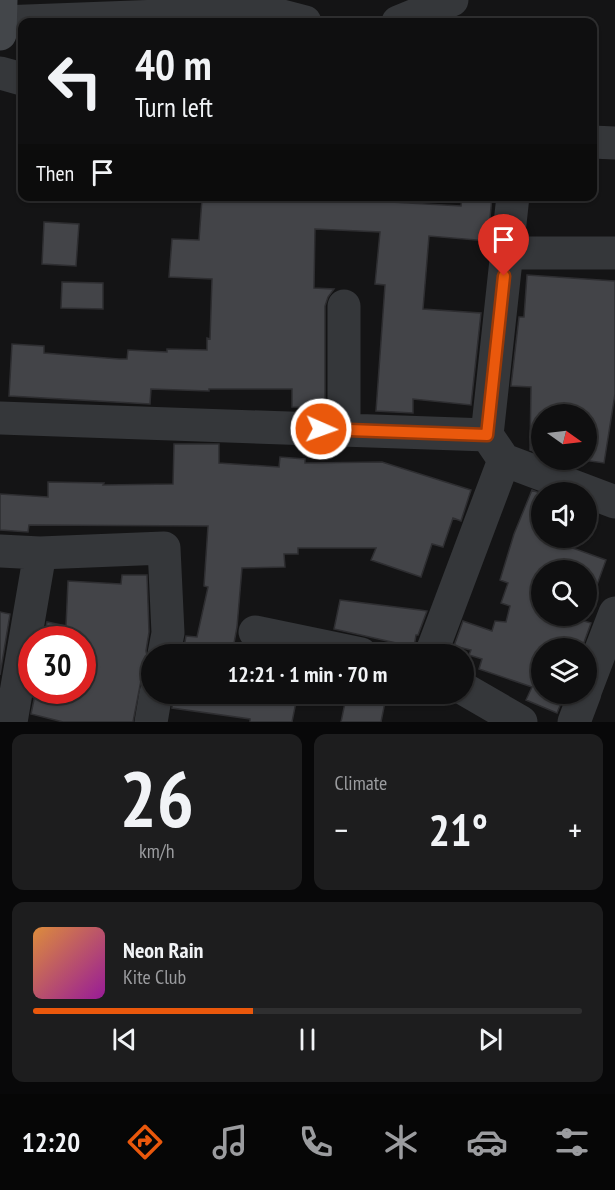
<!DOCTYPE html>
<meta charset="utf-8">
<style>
body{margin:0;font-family:"PT Sans Narrow",sans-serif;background:#1d1d1e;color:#f1f3f6;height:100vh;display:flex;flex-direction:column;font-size:22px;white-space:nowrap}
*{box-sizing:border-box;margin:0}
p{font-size:20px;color:#9b9c9f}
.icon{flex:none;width:33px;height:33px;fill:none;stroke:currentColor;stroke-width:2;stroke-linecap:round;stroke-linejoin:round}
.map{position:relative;height:722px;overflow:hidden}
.side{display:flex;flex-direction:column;gap:12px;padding:12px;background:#080809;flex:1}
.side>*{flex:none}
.hud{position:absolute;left:18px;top:18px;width:579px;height:183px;border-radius:12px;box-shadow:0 2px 4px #0004,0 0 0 2px #2f2f30;background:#0f0f10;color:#f1f3f6;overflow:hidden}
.needle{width:39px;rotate:104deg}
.fabs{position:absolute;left:531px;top:404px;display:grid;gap:12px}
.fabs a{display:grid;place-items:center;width:66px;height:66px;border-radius:50%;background:#0f0f10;box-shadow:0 2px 4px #0004,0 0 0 2px #2f2f30;font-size:30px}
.speed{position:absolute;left:18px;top:626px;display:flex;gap:12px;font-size:30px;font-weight:700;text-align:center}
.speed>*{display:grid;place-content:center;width:78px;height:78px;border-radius:50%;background:#0f0f10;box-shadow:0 2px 4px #0004,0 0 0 2px #2f2f30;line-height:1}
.speed .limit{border:9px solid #d22;background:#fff;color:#111}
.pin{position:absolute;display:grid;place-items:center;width:51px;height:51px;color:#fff;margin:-62px -26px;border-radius:50% 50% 50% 0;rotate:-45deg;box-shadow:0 0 6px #0007}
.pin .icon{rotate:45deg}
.me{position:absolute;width:66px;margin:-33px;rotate:92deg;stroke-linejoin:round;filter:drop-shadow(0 0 4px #0008)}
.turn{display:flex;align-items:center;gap:21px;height:126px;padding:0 18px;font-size:27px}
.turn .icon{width:78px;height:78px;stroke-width:2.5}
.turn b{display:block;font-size:42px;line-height:51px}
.then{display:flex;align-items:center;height:57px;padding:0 18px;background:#0003;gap:12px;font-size:22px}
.big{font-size:45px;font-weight:700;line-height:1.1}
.side .widget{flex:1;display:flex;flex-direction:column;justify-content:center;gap:9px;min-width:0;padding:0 21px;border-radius:12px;background:#1d1d1e}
.side .dial{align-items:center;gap:0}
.dial b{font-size:78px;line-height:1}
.song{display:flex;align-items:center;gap:18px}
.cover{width:72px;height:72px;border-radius:9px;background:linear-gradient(135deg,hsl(30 70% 55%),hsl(300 70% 35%))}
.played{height:6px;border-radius:3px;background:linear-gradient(90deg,#ea580c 40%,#2f2f30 40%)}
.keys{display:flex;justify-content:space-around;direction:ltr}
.heat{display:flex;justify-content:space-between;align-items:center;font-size:33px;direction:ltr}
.side .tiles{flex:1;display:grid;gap:12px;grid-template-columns:1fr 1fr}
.widget:last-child{grid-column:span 2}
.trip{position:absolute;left:141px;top:644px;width:333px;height:60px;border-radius:30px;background:#0f0f10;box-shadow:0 2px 4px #0004,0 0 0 2px #2f2f30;font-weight:700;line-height:60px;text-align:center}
.menu{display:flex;height:96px;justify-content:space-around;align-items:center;background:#060606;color:#9b9c9f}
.menu .icon{width:42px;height:42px}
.menu .current{color:#ea580c}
.menu b{font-size:27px;color:#f1f3f6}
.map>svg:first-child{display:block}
</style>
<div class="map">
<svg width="615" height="722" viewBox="0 0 615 722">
<rect width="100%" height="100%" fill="#141415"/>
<path fill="#434448" stroke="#2e2e31" stroke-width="1.5" d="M208 196H374V201L461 206 462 196H492L488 241 429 236 423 309 481 313 471 405 413 399V413L376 411 385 285 375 284 380 232 315 229 314 288 334 289 328 297 325 306V408L292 407V389H209V391L151 389 150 404 9 396 12 344 44 346V353L119 359H127L128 350 167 352V349L207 350V338L210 339 212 279 169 277 172 239 199 240 202 199H207Z
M44 222 79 224 76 266 42 264Z
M527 275 615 281V394L604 463 576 459H586V414H542V454L530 450 531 387 511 386 519 317H524Z
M62 282 103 283V309L61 308Z
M174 444H219V463L279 467 280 457 305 459V463L382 462 471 490 461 521 453 518 443 547 432 544 421 577 371 560 376 548H298V554H284L285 567 242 568 237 627 232 654H183L186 636 197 637 208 587 204 586 208 526 29 525 28 532 0 530V494L48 497V482L104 483 103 485 173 484Z
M532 490 542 494V537L606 560 586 615V570H542V615H586L584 621 591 623 582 648H542V693H565L557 713 526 700 532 687 479 669 482 659 469 655 471 650 454 646 463 621 492 631 495 621 506 622 510 606 501 603 508 583 500 580 514 534Z
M122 575H147L149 632 146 651 149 664 146 670H143L133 722H63L31 714 36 690H82V639H44L47 622 66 626 68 581 121 584Z
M340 600 420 610 427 611 418 635H416L414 647 334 629Z
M0 612 10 614 0 675Z
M174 693H279L297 697 292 722H250V719L172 708Z
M347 693H367L386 697 381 722H341Z"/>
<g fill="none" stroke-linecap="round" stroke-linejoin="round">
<path stroke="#35373a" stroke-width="33" d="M0 22 267 12 305 22
M398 22 452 0
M0 73 22 79
M592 142 615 143
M507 253H615
M0 418 487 435 504 460 615 502
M344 430V306
M487 435 513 196
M0 551 40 553 164 548 168 633 164 654
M255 632 361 654
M431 654 504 460
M464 689 521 722
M586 689 615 613
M11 722 40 553
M151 722 156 693
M574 722 585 693"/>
<path stroke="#43464a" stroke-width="33" d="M0 34 1 0"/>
</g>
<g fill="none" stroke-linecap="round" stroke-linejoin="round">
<defs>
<path id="route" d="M321 429 487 435 504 276"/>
</defs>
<use href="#route" stroke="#983908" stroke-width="15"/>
<use href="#route" stroke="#ea580c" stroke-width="10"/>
</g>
</svg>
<div class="fabs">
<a><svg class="needle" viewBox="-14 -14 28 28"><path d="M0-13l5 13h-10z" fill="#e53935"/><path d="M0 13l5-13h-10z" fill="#9b9c9f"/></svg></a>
<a><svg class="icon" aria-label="sound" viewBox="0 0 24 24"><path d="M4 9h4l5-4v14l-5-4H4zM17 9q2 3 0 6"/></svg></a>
<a><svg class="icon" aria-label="search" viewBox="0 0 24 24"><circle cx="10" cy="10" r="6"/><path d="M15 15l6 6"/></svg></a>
<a><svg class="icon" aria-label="layers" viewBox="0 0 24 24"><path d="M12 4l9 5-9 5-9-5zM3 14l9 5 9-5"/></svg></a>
</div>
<div class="speed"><div class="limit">30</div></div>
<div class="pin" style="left:504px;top:276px;background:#d93025"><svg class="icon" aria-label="arrive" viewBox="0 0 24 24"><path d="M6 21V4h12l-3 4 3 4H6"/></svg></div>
<svg class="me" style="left:321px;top:429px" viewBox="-20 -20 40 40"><circle r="17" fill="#ea580c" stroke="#fff" stroke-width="3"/><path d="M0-11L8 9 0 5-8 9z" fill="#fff"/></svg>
<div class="trip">12:21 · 1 min · 70 m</div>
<div class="hud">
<div class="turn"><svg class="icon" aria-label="left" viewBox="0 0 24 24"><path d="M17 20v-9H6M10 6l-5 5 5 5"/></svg><div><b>40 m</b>Turn left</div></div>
<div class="then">Then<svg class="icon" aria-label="arrive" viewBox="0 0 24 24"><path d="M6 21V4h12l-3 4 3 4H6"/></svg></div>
</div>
</div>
<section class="side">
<div class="tiles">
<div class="widget dial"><b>26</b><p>km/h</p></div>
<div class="widget"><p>Climate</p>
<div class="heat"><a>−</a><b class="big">21°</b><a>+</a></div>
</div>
<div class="widget">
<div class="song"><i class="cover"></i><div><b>Neon Rain</b><p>Kite Club</p></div></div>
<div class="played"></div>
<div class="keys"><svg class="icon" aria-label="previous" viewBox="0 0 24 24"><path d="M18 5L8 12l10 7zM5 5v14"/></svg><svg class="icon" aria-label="pause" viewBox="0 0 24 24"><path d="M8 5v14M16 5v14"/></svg><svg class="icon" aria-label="next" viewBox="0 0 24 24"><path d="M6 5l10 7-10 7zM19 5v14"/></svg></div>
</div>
</div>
</section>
<nav class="menu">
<b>12:20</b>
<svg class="icon current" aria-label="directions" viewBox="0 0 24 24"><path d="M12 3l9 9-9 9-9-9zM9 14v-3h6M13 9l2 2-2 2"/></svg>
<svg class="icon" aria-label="music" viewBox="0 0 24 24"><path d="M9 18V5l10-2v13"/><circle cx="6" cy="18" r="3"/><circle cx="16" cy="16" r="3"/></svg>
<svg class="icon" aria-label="phone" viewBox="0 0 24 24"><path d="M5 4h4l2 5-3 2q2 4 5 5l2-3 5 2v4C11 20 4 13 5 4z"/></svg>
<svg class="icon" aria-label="climate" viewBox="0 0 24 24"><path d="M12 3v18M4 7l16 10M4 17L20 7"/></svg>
<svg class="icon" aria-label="car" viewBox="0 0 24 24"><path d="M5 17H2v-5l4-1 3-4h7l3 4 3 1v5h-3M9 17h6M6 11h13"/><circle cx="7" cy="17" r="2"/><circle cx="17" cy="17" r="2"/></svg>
<svg class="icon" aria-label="filters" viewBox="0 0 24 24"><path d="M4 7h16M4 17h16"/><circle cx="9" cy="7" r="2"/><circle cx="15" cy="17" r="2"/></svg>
</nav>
